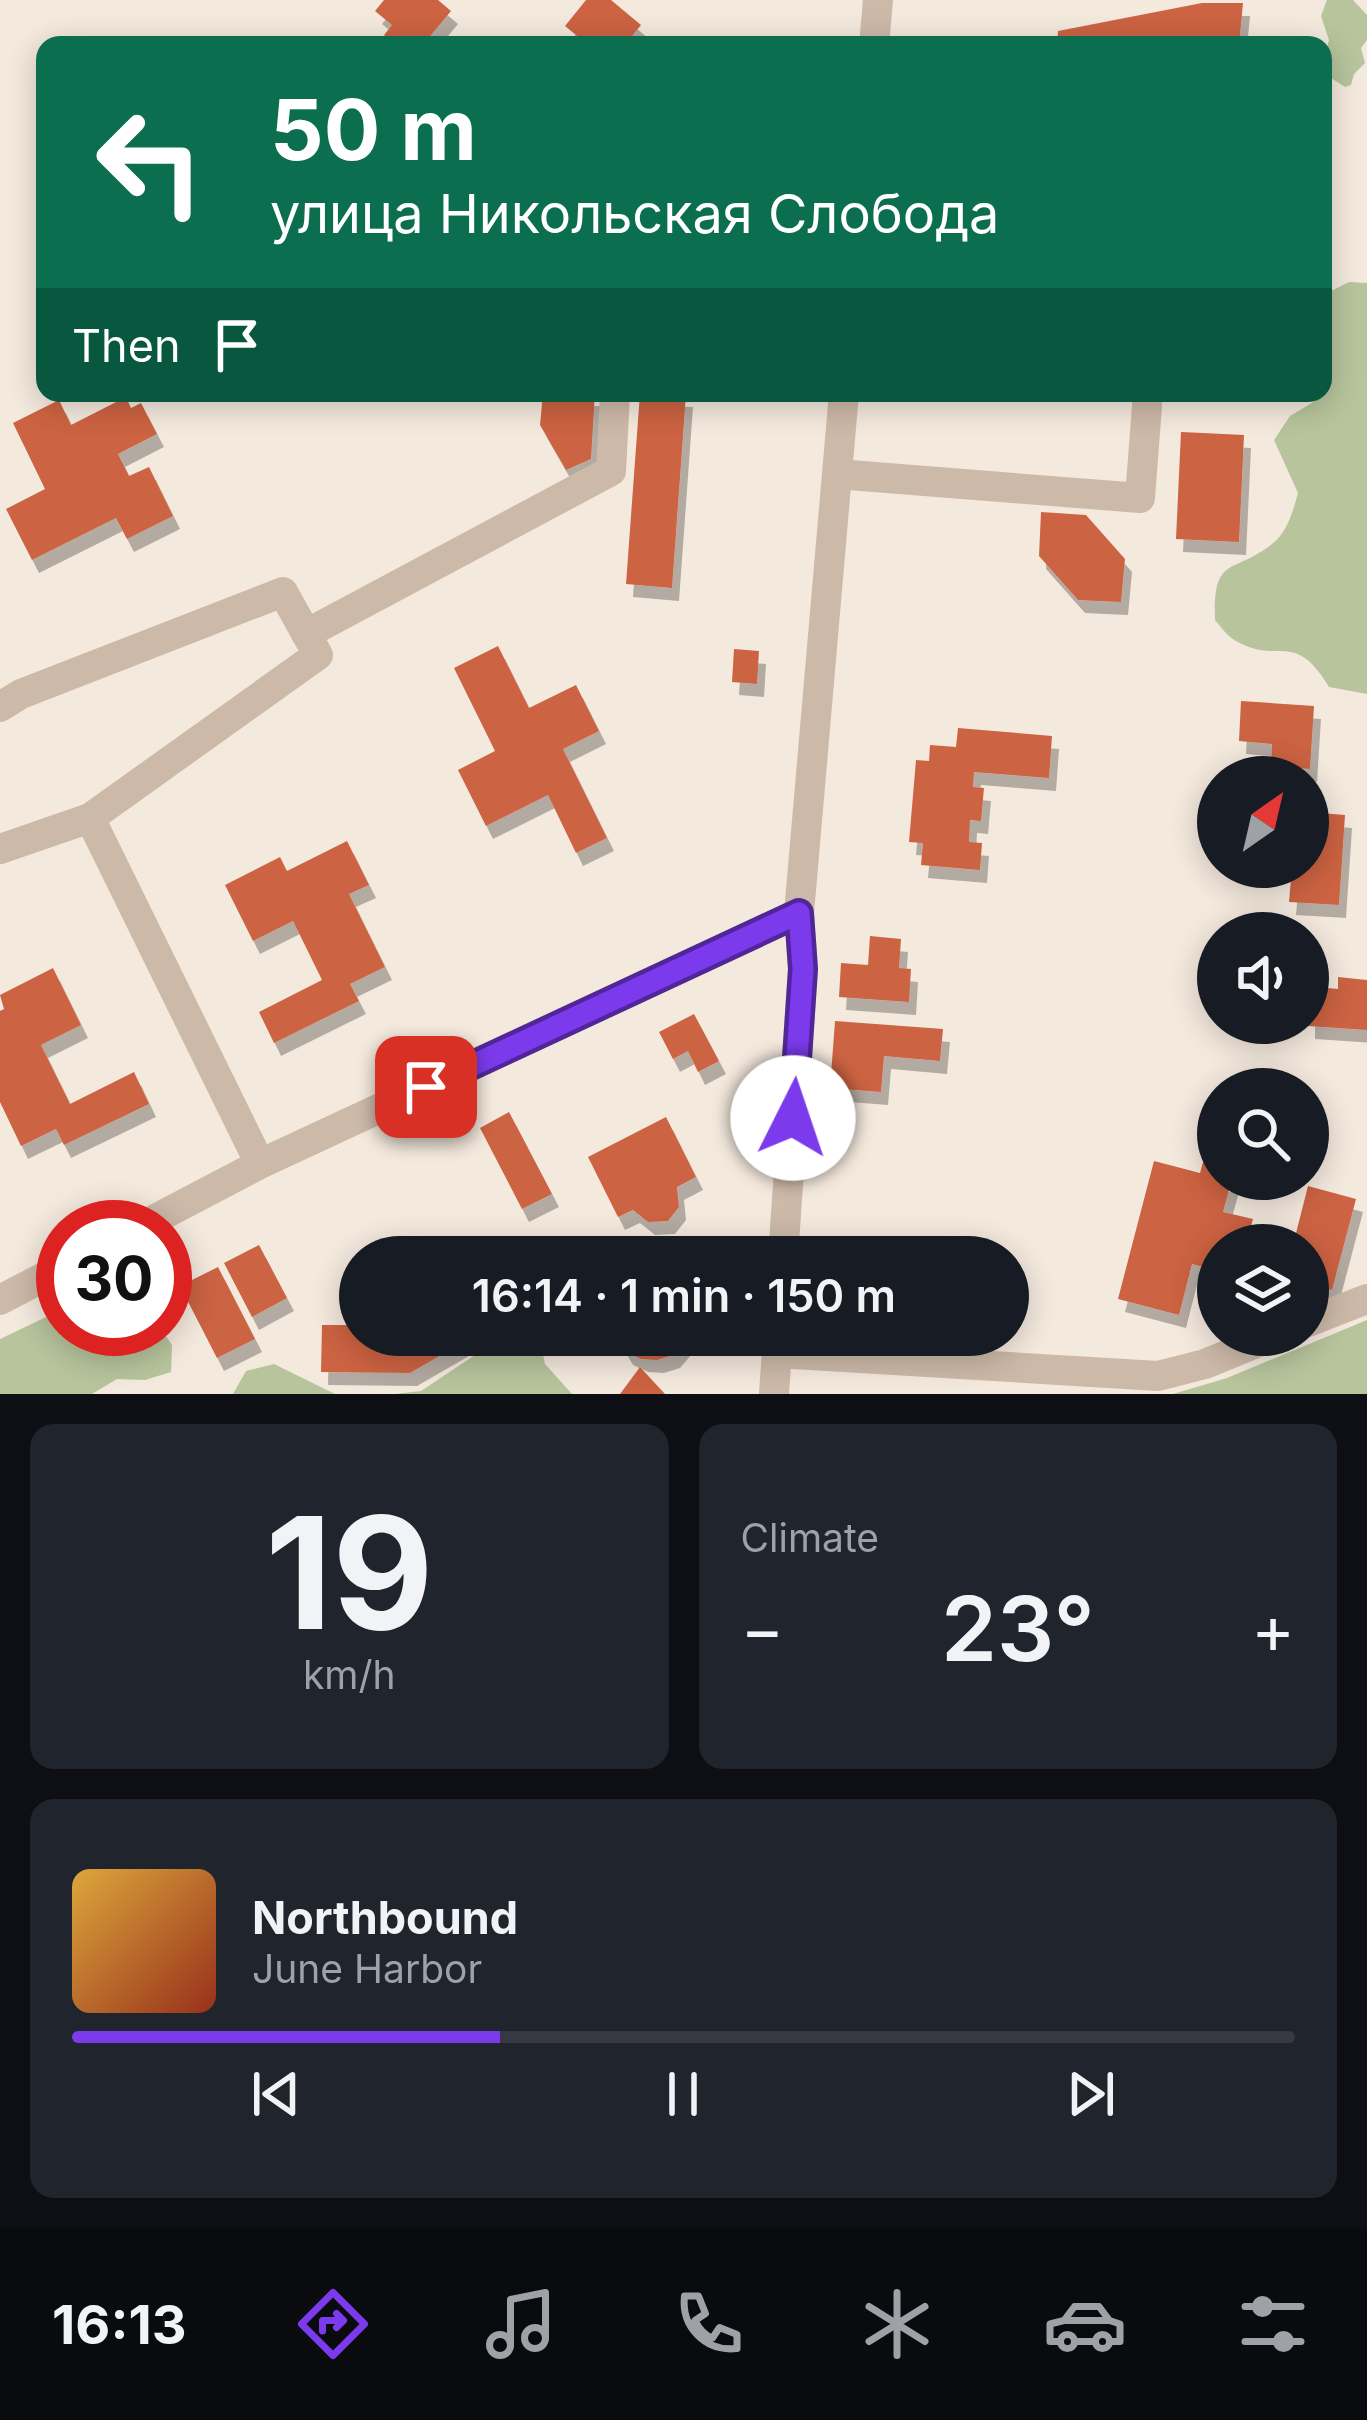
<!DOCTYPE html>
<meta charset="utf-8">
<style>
body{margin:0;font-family:Inter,sans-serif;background:#20242c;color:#f1f3f6;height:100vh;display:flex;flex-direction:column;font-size:45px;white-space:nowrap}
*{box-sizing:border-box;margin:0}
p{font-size:39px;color:#9ea1a6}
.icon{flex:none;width:66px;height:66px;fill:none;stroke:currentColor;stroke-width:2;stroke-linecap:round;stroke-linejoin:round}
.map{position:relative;height:1394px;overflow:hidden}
.side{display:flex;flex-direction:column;gap:30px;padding:30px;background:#0d0f14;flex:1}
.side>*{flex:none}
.banner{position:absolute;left:36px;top:36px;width:1296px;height:366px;border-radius:24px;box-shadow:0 6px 30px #0003;background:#0b6e4f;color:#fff;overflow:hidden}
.needle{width:78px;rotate:34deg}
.tools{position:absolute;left:1197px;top:756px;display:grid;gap:24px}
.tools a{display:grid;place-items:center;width:132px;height:132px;border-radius:50%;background:#171b24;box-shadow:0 6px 30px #0003;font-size:60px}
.speed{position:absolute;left:36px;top:1200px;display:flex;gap:24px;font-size:60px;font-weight:700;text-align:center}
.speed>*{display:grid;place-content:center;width:156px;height:156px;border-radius:50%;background:#171b24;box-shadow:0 6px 30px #0003;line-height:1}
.speed .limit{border:18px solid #d22;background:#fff;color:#111}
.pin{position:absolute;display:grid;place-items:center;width:102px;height:102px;color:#fff;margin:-51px;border-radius:24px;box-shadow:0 6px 18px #0006}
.me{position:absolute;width:132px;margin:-66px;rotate:4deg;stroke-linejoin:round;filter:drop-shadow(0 0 9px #0008)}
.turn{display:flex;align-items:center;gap:42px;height:252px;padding:0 36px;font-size:54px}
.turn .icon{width:156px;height:156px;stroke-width:2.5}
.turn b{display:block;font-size:84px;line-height:102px}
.then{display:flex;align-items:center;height:114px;padding:0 36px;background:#0003;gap:24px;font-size:45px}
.big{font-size:90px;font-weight:600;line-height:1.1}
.side .widget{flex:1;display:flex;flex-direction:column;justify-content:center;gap:18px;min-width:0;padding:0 42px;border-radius:24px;background:#20242c}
.side .dial{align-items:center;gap:0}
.dial b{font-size:156px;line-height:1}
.song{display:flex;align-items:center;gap:36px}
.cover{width:144px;height:144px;border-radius:18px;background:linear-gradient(135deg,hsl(40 70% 55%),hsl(10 70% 35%))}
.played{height:12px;border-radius:6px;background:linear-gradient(90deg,#7c3aed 35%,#363941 35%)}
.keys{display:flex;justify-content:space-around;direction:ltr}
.heat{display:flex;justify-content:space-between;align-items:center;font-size:66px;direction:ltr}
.side .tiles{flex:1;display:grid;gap:30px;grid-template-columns:1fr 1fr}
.widget:last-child{grid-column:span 2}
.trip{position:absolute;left:339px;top:1236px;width:690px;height:120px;border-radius:60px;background:#171b24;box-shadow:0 6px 30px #0003;font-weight:600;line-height:120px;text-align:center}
.tabs{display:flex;height:192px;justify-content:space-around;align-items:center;background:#090b0e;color:#9ea1a6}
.tabs .icon{width:84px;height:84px}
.tabs .active{color:#7c3aed}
.tabs b{font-size:54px;color:#f1f3f6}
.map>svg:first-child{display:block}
</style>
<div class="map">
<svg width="1367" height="1394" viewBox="0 0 1367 1394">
<defs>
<filter id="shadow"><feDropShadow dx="7" dy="13" stdDeviation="0" flood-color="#0004"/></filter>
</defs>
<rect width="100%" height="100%" fill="#f4e9dd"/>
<path fill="#b7c49c" d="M1327 0H1353L1367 15V40L1361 48 1365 63 1354 74 1351 85 1345 87 1331 78 1323 62 1329 40 1321 16Z
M1349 282 1367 283V694L1329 687C1294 628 1279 666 1236 641 1228 637 1221 627 1215 620 1213 554 1233 575 1272 544 1287 533 1293 511 1298 493L1274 440 1290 416 1315 401 1317 393H1323V300L1327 293Z
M63 1309V1329H161L172 1345 171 1372 145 1380 117 1379 92 1394H0V1339Z
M1367 1320V1394H1173L1227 1378Z
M505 1335 539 1336 545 1364 572 1394H395L421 1391Z
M274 1364 335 1394H233L246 1371Z"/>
<path fill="#cc6443" filter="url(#shadow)" d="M384 0H438L451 11 423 45H396L384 35 392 25 375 11Z
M586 0H611L641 25 625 45H578L582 40 565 26Z
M1202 3H1243L1239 45H1057L1058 31Z
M543 393H595L591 459 566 470 540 425Z
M640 393 686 394 672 588 626 584Z
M126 397 131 408 141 403 157 434 118 454 129 476 149 467 173 516 127 539 116 518 32 560 6 509 45 489 13 423 59 400 71 425Z
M1181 432 1244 435 1239 542 1176 539Z
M1041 512 1086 515 1125 559 1121 602 1078 600 1039 556Z
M498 646 529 708 576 685 599 731 563 749 607 838 576 853 548 795 486 826 458 770 495 751 454 668Z
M734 649 759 651 757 684 732 682Z
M1241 701 1314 706 1310 769 1271 766 1272 744 1239 741Z
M958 728 1052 736 1049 778 974 772 973 787 984 788 981 821 970 820 969 842 982 843 980 870 921 865 923 843 909 842 916 760 929 761 930 745 956 747Z
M1308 812 1345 815 1339 905 1289 902 1292 867H1308Z
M347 841 369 885 349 894 385 967 350 984 359 1001 274 1043 259 1012 322 980 293 921 253 941 225 885 280 857 287 871Z
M870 936 901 939 899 968 911 969 909 1002 839 997 841 963 868 965Z
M53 968 81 1025 41 1045 70 1104 134 1072 149 1104 64 1145 56 1129 21 1146 0 1102V1011L4 1009 0 995Z
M1338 977 1367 980V1030L1308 1026V986L1338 989Z
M694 1014 719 1061 698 1072 688 1051 673 1059 659 1032Z
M835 1021 943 1029 940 1061 884 1056 881 1092 830 1088Z
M509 1112 552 1194 522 1209 480 1128Z
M666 1117 696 1177 677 1187 679 1207 668 1221 648 1222 633 1210 618 1217 588 1157Z
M1206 1151 1218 1154V1179H1232L1223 1212 1253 1219 1249 1233 1290 1245H1218V1271L1192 1264 1179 1315 1118 1299 1154 1161 1200 1173Z
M1308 1186 1356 1199 1332 1290 1308 1284V1245H1293Z
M259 1245 287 1298 252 1317 224 1263Z
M218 1267 255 1339 217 1358 180 1286Z
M322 1325H360V1335H476L410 1373 321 1372Z
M616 1335H690L673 1355 657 1360 641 1359 626 1352Z
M640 1367 665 1394H620Z"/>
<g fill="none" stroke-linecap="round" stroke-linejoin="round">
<path stroke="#cdb9a8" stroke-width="30" d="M874 45 878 0
M837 474 1140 498 1147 406
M306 634 611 471 615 393
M0 707 21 694 283 592 318 655 90 818 0 849
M90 818 260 1164
M140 1227 260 1164 799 913 844 393
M783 1257 803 969 799 913
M0 1300 63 1267
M1308 1322 1367 1299
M777 1353 1158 1376 1205 1364 1276 1335
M774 1394 778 1335"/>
</g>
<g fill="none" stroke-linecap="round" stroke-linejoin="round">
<defs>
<path id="route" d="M426 1087 799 913 803 969 793 1118"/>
</defs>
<use href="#route" stroke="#51269a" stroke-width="30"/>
<use href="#route" stroke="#7c3aed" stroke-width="21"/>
</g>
</svg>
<div class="tools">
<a><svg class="needle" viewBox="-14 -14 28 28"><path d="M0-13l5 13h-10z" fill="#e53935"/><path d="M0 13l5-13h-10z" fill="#9ea1a6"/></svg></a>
<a><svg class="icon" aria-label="sound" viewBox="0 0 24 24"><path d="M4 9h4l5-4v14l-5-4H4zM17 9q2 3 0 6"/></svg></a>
<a><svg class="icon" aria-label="search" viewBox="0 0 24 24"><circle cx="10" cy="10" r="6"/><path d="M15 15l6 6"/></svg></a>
<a><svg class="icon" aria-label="layers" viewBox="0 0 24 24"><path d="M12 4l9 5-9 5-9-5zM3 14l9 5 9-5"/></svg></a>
</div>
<div class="speed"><div class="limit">30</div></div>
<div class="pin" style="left:426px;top:1087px;background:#d93025"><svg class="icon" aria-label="arrive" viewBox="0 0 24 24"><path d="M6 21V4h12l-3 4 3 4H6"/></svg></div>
<svg class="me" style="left:793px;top:1118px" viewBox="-20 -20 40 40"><circle r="19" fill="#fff"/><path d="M0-13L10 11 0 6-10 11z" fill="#7c3aed"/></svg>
<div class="trip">16:14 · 1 min · 150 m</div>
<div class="banner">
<div class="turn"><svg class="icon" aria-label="left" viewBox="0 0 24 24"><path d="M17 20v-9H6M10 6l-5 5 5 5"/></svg><div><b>50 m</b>улица Никольская Слобода</div></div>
<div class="then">Then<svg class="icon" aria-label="arrive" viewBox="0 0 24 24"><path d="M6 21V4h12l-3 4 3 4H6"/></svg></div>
</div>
</div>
<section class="side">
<div class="tiles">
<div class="widget dial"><b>19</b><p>km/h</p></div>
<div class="widget"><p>Climate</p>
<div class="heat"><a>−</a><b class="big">23°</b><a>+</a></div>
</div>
<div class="widget">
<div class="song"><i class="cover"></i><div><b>Northbound</b><p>June Harbor</p></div></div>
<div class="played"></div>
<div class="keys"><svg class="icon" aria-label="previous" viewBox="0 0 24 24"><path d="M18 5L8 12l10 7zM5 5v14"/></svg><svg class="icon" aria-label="pause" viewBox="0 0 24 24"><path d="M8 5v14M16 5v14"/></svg><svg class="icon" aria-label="next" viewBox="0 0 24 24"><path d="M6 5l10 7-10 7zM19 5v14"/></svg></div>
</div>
</div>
</section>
<nav class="tabs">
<b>16:13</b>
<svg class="icon active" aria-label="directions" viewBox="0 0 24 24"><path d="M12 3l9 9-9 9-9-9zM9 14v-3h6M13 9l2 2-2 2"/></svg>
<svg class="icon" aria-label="music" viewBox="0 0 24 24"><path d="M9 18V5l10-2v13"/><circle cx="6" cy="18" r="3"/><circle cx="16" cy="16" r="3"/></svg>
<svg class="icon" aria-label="phone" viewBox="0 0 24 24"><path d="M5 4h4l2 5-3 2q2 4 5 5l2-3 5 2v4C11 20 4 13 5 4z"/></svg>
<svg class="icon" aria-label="climate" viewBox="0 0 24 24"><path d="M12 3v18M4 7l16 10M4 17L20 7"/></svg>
<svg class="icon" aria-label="car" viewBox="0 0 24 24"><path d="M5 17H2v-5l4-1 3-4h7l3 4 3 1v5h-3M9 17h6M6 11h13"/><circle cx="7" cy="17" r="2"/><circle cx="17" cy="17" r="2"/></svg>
<svg class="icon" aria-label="filters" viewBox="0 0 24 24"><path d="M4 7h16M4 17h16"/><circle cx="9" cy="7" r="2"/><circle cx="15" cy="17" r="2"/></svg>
</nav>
